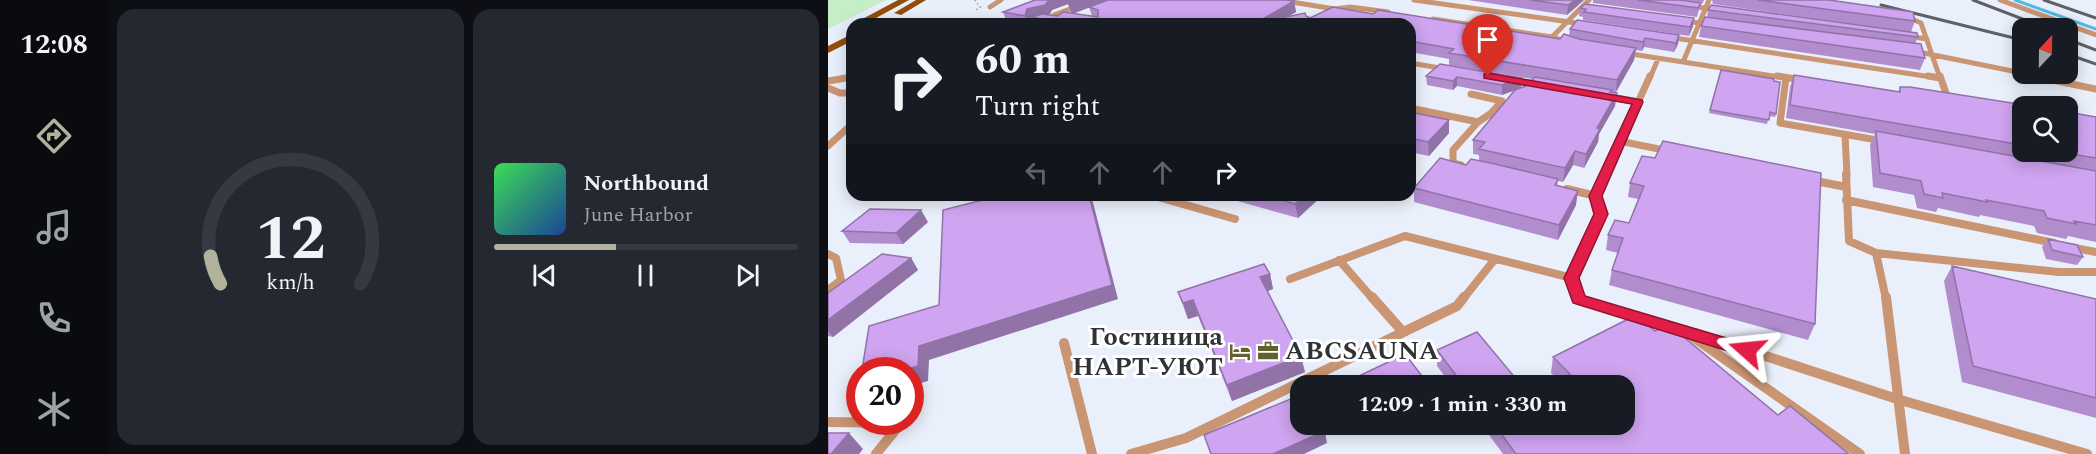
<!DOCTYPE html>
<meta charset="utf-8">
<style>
body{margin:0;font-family:Spectral,serif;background:#242831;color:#f1f3f6;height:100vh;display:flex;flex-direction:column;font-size:22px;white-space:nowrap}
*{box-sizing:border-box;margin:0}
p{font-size:20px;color:#9ea1a6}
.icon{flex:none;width:33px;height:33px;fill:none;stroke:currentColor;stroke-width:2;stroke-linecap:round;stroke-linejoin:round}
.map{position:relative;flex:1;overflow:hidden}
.panel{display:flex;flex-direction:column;gap:9px;padding:9px;background:#0d0f14;width:720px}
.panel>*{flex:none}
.banner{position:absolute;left:18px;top:18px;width:570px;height:183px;border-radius:18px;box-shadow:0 3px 15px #0003;background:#171b24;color:#f1f3f6;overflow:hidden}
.needle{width:39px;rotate:22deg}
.tools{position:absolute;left:1184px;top:18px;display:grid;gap:12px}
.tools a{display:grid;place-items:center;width:66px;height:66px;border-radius:12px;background:#171b24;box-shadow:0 3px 15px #0003;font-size:30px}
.speed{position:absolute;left:18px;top:357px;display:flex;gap:12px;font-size:30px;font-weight:700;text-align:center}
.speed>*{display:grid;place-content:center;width:78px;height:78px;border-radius:50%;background:#171b24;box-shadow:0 3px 15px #0003;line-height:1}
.speed .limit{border:9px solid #d22;background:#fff;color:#111}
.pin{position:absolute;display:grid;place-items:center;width:51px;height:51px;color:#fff;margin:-62px -26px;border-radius:50% 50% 50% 0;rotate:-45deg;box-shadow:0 0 6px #0007}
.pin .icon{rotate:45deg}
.me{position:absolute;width:66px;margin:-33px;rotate:288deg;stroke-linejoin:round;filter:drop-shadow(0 0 4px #0008)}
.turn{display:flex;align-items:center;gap:21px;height:126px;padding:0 30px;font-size:27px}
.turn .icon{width:78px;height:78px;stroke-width:2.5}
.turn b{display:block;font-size:42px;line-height:51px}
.lanes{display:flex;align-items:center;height:57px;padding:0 30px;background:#0003;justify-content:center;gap:30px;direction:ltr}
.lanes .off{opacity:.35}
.panel .card{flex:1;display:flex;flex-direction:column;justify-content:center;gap:9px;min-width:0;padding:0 21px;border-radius:18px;background:#242831}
.panel .dial{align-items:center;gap:0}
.dial svg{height:156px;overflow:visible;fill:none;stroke:#363941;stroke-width:7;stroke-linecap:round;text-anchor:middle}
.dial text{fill:#f1f3f6;stroke:none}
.song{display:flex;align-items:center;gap:18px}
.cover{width:72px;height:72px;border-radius:9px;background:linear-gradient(135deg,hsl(130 70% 55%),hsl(220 70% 35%))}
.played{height:6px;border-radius:3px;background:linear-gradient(90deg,#b1b19c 40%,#363941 40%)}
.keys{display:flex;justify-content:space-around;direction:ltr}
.panel .tiles{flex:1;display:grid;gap:9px;grid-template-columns:repeat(2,1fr)}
.trip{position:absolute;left:462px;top:375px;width:345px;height:60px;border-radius:18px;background:#171b24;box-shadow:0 3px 15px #0003;font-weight:700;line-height:60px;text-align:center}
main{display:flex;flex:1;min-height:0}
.tabs{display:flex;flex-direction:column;width:108px;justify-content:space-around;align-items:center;background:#090b0e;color:#9ea1a6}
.tabs .icon{width:42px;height:42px}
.tabs .current{color:#b1b19c}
.tabs b{font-size:27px;color:#f1f3f6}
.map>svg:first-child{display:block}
</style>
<main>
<nav class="tabs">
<b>12:08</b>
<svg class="icon current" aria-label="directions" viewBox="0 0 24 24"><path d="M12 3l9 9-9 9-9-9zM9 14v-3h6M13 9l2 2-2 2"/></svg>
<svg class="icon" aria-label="music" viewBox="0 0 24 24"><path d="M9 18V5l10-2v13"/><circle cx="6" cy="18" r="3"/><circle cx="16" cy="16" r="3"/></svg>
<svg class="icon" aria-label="phone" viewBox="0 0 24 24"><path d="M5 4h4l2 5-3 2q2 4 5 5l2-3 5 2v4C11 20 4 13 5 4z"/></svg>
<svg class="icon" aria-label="climate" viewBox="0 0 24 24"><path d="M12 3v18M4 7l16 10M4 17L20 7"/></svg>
</nav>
<section class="panel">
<div class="tiles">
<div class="card dial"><svg viewBox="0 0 100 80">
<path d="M14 69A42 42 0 1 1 86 69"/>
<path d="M14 69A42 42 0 0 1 9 55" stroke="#b1b19c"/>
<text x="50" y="56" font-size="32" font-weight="700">12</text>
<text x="50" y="72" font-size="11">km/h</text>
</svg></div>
<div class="card">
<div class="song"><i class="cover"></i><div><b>Northbound</b><p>June Harbor</p></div></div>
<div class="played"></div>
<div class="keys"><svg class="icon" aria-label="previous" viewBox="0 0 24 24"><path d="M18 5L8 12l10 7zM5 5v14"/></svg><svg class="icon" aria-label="pause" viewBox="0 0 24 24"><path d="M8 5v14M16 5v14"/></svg><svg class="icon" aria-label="next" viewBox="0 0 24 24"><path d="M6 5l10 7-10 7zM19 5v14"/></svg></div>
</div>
</div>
</section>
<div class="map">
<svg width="1268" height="454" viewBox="0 0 1268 454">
<rect width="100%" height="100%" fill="#eaf0fb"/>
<path fill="#c5eec6" d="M0 0H58L0 29Z"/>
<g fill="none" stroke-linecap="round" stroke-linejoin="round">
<path stroke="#4fbae4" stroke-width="3" d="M1187 0 1268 29"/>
<path stroke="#9498a0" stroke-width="2" stroke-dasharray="1 3" stroke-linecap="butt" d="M147 0 152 7 147 11"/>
<path stroke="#c99573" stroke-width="5" d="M451 0 507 9 522 7 560 12
M586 0 756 24
M1172 0 1268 35
M862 6 891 10
M162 7 173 0
M1077 16 1093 23 1112 78
M240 18 226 15 266 0
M605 19 724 37 740 42
M857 21 885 25
M63 24 141 21 173 24
M1079 36 1099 39
M724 37 761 0
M840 37 1110 78
M1086 51 1194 73
M797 53 959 78
M855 62 881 0
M582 63 618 69
M1194 74 1212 78
M20 78 24 77
M822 78 830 59"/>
<path stroke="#c99573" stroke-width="7" d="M949 76 974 80
M1100 76 1112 78
M1112 76 1119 96 1125 97
M1205 76 1268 89
M958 78 952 123 1055 141
M684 80 712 85
M0 81 24 77
M0 88 12 93H24
M643 94 674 101 662 114 650 122
M778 96 810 102
M582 108 650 122 625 150V163L633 165
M1017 135 1019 175
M791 141 841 151
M0 146 24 124
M777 175 822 76"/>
<path stroke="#c99573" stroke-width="8" d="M1018 174 1021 241 1048 253 1058 299
M983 180 1018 187
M739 189 768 196
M323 195 407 219
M1018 200 1226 243
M1242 247 1268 252
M1048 253 1231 272H1268
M0 254 8 258 13 280 0 290
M511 260 545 299
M462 279 577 236 744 278
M635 299 667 259
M750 299 744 278 773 214 768 196 778 174"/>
<path stroke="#c99573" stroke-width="10" d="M544 297 575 332
M749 297 750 300 855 330 1032 454
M1058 297 1077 454
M867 333 1069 399 1259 454
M236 343 264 454
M0 422 73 423 48 454
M303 454 358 438 629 306 636 297"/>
<path fill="#954d0b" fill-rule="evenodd" d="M70 0H81L37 24H25Z
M88 0H98L73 15 66 13Z
M24 34V41L0 53V46Z"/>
<path stroke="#5d6066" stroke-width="3" d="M1145 0 1218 28
M1216 0 1268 18
M1053 5 1194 40
M1239 39 1268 50
M1239 54 1268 64"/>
</g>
<path fill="#b28dce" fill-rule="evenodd" d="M207 0 466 1 468 12 461 16H478L482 18 545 14 732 39 741 36 742 29 851 35 850 44 846 52 816 47 814 51 808 50 806 60 788 92H783L787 106 771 134 770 142 756 168 745 165 735 182 730 181 729 186 748 205 730 240 586 202V188L638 165 651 161V155L645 154V140L705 79 621 65V59L582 52V24H207L205 19 203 20 202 24H188L179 22 175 12ZM240 4 243 13 230 16 222 15 224 10ZM261 7 264 16 245 13Z
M640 0H756L739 15Z
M765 0H852L873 3 869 17 765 3Z
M855 0H876L875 3Z
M884 0H1001L1087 21 1083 32 885 4Z
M752 8 865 26 861 36 755 20V17L751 16Z
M880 10 1090 37 1087 44 1097 58 1092 70 871 37 873 26 879 17Z
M612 64 693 88 674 95 629 86 625 90 599 85 598 76Z
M893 70 948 114 947 117 941 116 939 124 881 113Z
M966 75 1070 92 1072 87 1194 106V152H1239L1268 117V242L1240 236 1238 239 1209 233 1206 226 1152 215 1151 217 1110 208 1108 212 1089 208 1086 195 1045 187 1042 145 1047 134 958 118 962 87Z
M582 112 621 120V133L601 156 582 152Z
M814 156 987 324 980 340 781 285 784 270 790 253 778 250 780 235 801 223 810 199 800 197 802 183Z
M388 195H495L470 218Z
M100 222 75 244 22 243 14 231Z
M1220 239 1255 257 1249 265 1218 259 1214 247Z
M83 258 90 270 5 337 0 336V293Z
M1124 266 1268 299V418L1134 382 1116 281Z
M442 274 445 289 439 291 477 372 404 401 370 316 360 319 350 292Z
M827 331 950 415 1021 454H675L653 424H796L731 380 723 373 725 357Z
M609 350 694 386H624L609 366Z"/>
<path fill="#9173a8" d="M221 0H282L244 14 240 4 224 10 221 15 204 17 205 19 203 20 202 24H200L197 16 199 9Z
M747 0H756L739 15 740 5Z
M466 1 468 12 446 24 428 23Z
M866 18 865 26 861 36 862 27Z
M851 35 850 44 846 52 848 43Z
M817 38 816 47 814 51 815 42Z
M808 48 806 60 788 92 789 80Z
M629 77V86L625 90V81Z
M694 78 693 88 674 95V85Z
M789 93 787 106 771 134 770 142 756 168 758 154 769 128Z
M621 120V133L601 156 600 142Z
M747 151 745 165 735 182 737 168Z
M750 191 748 205 730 240 731 225Z
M261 195H263L290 299 101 360 100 381 82 386V370H76L91 346Z
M477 195H495L470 218 467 204Z
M93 210 100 222 75 244 68 233Z
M83 258 90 270 5 337 0 331V320Z
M442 274 445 289 435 293 432 277Z
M365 300 370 316 360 319 355 303Z
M473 356 477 372 404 401 399 385Z
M594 376V386H573Z
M497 431 499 443 476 454H445Z
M21 433 35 449 31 454H3Z"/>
<path fill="#cfa4f0" stroke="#9173a8" stroke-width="1.5" d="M207 0H221L217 5 199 9 197 16 175 12Z
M280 0H457L466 1 428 23 477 13 478 16 482 18 505 7 545 14 550 10 732 39 736 34 751 39 808 48 789 80 621 53 626 49 582 41V24H481L461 21 455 24H214L222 21 204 17 214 14 230 16 235 12 270 17V10L261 7Z
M702 0H747L740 5Z
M810 0H852L873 3 870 8Z
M930 0H1001L1085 12 1087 21Z
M757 4 866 18 862 27 756 12 758 9 752 8Z
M883 5 1089 33 1090 37 880 10Z
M877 17 1093 44 1097 58 873 26Z
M749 20 851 35 848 43 817 38 815 42 742 29Z
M612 64 694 78 674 85 629 77 625 81 598 76Z
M893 70 946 79V81L952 82 948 114 942 112 941 120 882 110Z
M966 75 1072 92V87H1082L1203 106H1194V145L962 105Z
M707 77 784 90 782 92 789 93 769 128 772 129 758 154 747 151 737 168 651 149 657 142 645 140 687 90 698 86Z
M582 112 621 120 600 142 582 138Z
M1239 112 1268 117V158L1231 152H1239Z
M1048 131 1268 171V225L1246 221 1248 224 1219 218 1216 211 1158 200 1159 202 1114 193 1115 198 1096 194 1093 181 1052 173Z
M835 141 993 173 987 324 784 270 795 238 780 235 787 220 801 223 816 186 802 183 814 156 827 158Z
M612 158 638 165 643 159 667 164 730 179 727 185 750 191 731 225 586 188Z
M174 195H261L284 285 91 346 90 366 76 370H34L41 326 111 305 115 210Z
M436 195H477L467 204Z
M42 209 93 210 68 233 14 231Z
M1220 239 1249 245 1255 257 1224 250Z
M54 254 83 258 0 320V293Z
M436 264 442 274 432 277 473 356 399 385 365 300 355 303 350 292Z
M1124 266 1268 299V398L1145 366Z
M808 315 827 331 840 324 950 415 962 406 1021 454H688L666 424H796V386H721L742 374 725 357Z
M649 332 694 386H636L609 350Z
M577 354 594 376 573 386H510Z
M472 395V424H494L497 431 445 454H383L376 435Z
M0 433H21L3 454H0Z"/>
<path fill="#e11d48" stroke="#92132f" stroke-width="1.5" d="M660 73 814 100 815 102 774 196 780 214 751 278 757 296 925 346 927 350 925 355 919 357 745 303 736 278 766 214 761 196 804 104 656 78V74Z"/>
<defs>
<symbol id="office-bare" viewBox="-9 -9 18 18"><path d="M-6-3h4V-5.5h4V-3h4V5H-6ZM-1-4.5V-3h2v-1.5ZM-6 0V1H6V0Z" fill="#63612e" stroke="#fff" stroke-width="2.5" paint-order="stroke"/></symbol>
<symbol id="hotel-bare" viewBox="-9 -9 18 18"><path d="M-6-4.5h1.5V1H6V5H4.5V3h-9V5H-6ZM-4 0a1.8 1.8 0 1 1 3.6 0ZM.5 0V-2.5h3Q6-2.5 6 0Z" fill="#63612e" stroke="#fff" stroke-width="2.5" paint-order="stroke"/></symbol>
</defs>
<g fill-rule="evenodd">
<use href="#office-bare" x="425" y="336" width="30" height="30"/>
<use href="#hotel-bare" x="397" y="337" width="30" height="30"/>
</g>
<g text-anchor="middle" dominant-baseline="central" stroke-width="6" stroke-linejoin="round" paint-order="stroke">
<g font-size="26" font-weight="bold" fill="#303236" stroke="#fff" text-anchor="end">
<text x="395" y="337">Гостиница<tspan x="395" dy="30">НАРТ-УЮТ</tspan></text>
<text x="457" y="351" text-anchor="start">ABCSAUNA</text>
</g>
</g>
</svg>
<div class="tools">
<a><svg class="needle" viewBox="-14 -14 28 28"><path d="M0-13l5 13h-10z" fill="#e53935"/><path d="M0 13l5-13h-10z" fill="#9ea1a6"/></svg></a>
<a><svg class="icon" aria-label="search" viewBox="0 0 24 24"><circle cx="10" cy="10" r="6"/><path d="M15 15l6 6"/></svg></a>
</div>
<div class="speed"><div class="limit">20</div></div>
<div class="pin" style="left:660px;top:76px;background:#d93025"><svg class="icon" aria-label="arrive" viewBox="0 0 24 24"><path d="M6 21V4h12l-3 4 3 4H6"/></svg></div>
<svg class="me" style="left:919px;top:350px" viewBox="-20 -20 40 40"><path d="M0-17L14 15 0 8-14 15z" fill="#e11d48" stroke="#fff" stroke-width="4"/></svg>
<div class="trip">12:09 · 1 min · 330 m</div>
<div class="banner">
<div class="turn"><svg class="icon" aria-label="right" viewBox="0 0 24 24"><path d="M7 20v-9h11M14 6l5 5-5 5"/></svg><div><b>60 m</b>Turn right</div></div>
<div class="lanes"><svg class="icon off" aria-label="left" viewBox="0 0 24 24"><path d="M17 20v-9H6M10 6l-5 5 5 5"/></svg><svg class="icon off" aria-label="ahead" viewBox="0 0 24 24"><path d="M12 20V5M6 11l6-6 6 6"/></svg><svg class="icon off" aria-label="ahead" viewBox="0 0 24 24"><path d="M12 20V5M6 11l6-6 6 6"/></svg><svg class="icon" aria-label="right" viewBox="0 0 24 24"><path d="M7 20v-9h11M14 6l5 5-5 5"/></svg></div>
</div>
</div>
</main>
